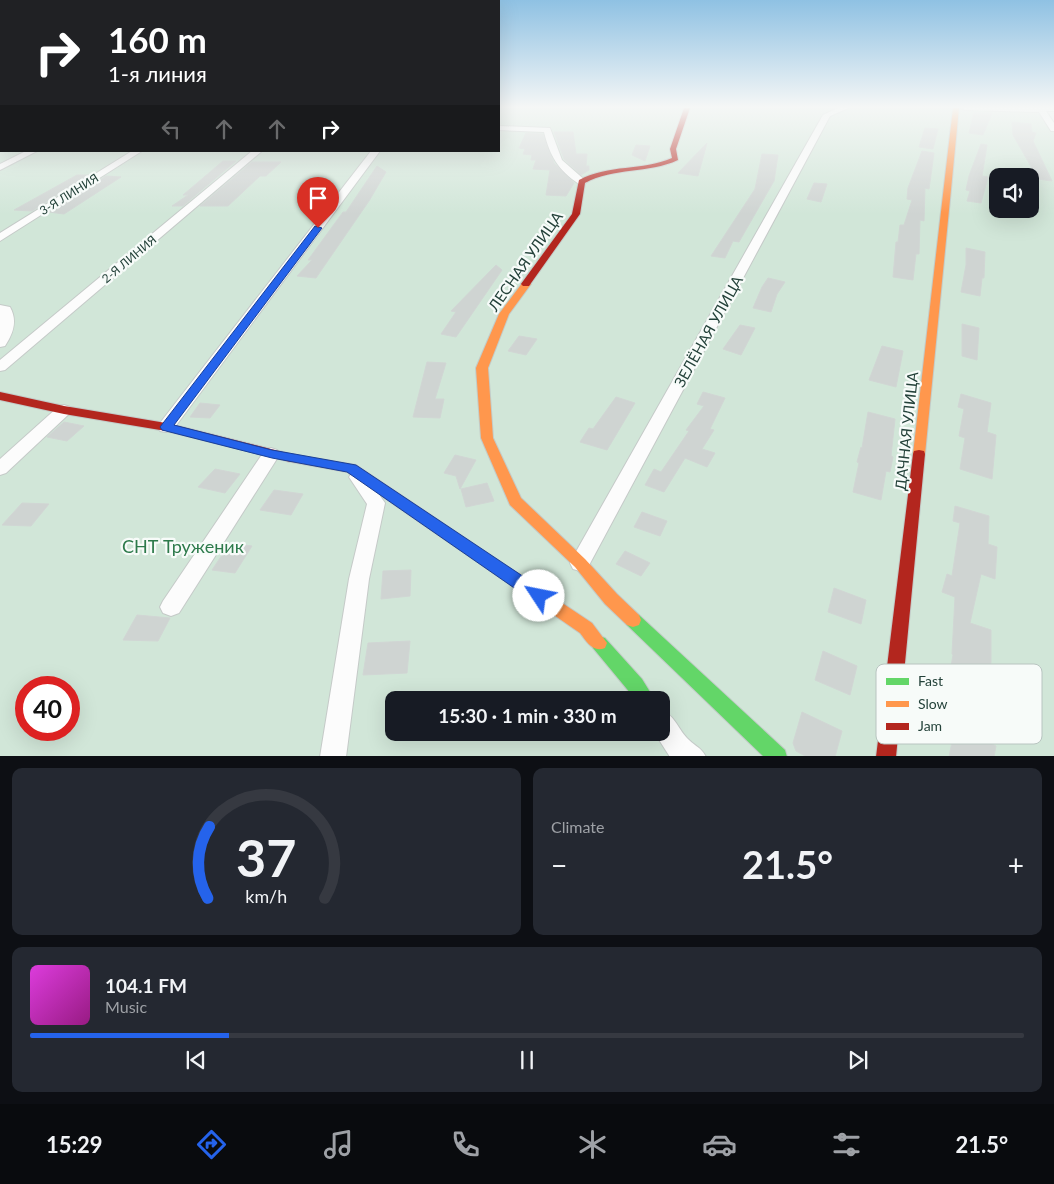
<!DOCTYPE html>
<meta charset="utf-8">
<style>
body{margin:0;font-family:Lato,sans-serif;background:#242831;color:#f1f3f6;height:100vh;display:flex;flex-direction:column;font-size:19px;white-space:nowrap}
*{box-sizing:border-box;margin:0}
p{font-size:16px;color:#9ea1a6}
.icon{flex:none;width:28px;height:28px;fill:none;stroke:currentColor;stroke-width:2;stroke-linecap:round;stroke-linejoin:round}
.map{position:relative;height:756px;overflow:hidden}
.sheet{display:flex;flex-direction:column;gap:12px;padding:12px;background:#0d0f14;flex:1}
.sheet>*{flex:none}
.top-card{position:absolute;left:0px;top:0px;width:500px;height:152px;box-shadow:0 5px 20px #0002;background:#202124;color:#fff;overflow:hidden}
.buttons{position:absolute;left:989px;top:168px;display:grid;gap:10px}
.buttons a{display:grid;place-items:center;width:50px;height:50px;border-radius:10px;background:#171b24;box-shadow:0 5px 20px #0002;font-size:25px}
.speed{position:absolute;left:15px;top:676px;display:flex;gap:10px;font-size:25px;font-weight:700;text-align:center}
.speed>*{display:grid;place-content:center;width:65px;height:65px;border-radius:50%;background:#171b24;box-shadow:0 5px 20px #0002;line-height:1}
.speed .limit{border:8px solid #d22;background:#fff;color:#111}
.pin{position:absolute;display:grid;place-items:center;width:42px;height:42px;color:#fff;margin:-51px -21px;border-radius:50% 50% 50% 0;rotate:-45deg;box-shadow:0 0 5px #0007}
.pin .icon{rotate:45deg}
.me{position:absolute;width:55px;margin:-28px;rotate:304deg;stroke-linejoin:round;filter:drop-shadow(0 0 4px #0008)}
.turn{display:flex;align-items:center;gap:18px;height:105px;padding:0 25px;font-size:22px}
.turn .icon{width:65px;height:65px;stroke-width:2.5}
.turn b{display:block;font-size:35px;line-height:42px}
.lanes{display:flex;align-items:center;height:48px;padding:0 25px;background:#0003;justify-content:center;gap:25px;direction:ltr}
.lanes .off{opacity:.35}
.big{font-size:38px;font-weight:700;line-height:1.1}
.sheet .widget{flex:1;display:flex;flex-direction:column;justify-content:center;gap:8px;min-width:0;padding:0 18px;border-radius:10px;background:#242831}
.sheet .dial{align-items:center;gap:0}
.dial svg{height:130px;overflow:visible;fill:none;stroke:#363941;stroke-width:7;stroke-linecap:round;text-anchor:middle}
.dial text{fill:#f1f3f6;stroke:none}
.song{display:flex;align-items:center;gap:15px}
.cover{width:60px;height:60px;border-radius:8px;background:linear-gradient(135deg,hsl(300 70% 55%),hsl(310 70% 35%))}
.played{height:5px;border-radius:2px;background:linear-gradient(90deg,#2563eb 20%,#363941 20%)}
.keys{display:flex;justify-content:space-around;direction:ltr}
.heat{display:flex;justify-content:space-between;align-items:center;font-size:28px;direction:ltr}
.sheet .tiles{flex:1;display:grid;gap:12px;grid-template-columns:1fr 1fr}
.widget:last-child{grid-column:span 2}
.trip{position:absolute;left:385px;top:691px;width:285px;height:50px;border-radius:10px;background:#171b24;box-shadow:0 5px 20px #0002;font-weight:700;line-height:50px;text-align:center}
.tabs{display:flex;height:80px;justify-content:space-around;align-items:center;background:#090b0e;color:#9ea1a6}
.tabs .icon{width:35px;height:35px}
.tabs .on{color:#2563eb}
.tabs b{font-size:22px;color:#f1f3f6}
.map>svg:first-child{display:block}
</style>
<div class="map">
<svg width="1054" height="757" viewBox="0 0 1054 757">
<rect width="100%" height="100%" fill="#e8edeb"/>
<path fill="#d1e6d8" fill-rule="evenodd" d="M0 108 1 151H499V108H1029L1046 111 1054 126V756L0 757ZM998 176H1030V209H998ZM26 688H69V730H26ZM394 700H661V732H394Z"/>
<path fill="#cfd4d2" stroke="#d1d6d4" d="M974 112 992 113 983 135 969 133Z
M1012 122 1031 124 1032 132 1036 133 1033 141 1052 181 1038 179 1013 135Z
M925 128 938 129 933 149 919 147Z
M554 132H573L576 154H587L586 166H589V170L581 175 564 159Z
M526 133 543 134 554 163 574 183 566 196 546 195 550 170 533 169 536 160H531L532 155 523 154 525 149 519 148Z
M707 143 698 176 678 173Z
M981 144 987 145 982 176 988 177 981 203 967 201 970 191 966 190 969 176Z
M636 145 650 146 645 161 632 155Z
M922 151 934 153 929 189 925 188 924 221 920 220 919 254H916L913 280 893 277 896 242H898L900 225H904L912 200 907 199 908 188Z
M762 154 778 155 774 181 739 242 733 241 725 258 711 256 755 189Z
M223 161H236L183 206H172L188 195H183Z
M252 162H281L266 176H260L228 206H200Z
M377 166 386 172 369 201 316 278 297 276 312 260H308L343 212H346Z
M77 175H89L32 211 14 210Z
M106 176 121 177 64 214 49 212Z
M814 183 827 184 821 202 807 199Z
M966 248 985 252 984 278H982L980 296 961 292 966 265Z
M496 265 502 270 456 337 441 334 456 312 451 311Z
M768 278 785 282 777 294 771 312 753 308 762 287Z
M962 324 979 328 977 360 962 356Z
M740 325 755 328 741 355 723 349Z
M519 336 537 339 526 355 508 351Z
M882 346 903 351 896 387 869 380Z
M427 362 446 363 435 399H444L440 418 413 417Z
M703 392 725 398 710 429 714 430 702 449 715 453 707 467 685 458 664 492 645 485 654 469 661 472 689 431 686 430 704 406 697 404Z
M961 394 991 403 987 432 996 435 992 479 960 469 965 438 959 436 964 409 958 407Z
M616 397 635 403 607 450 580 442 589 428 593 429Z
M200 403 220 405 210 418 190 417Z
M868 412 895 419 891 456 893 457 890 472 886 471 881 500 853 492 859 463 857 462 861 447 862 448Z
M64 422 84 426 67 441 47 437Z
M455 455 476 460 460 489 456 476 444 473Z
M215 469 240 474 225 493 198 487Z
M487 483 494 501 466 507 461 489Z
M274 490 303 494 291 515 260 510Z
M22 503 49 504 31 526 2 525Z
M955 506 989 516 988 544 997 547 995 579 981 574 970 623 991 630V662L981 739 996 746 994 757H949L959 706 945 700 953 655 952 654 955 597 942 592 947 574 952 576 960 523 953 521Z
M642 512 667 521 660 536 634 527Z
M230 543 252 546 235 573 212 570Z
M625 551 650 563 641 576 616 564Z
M411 570 410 596 381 599 383 571Z
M834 588 866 600 861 624 828 612Z
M137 615 170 618 158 641 123 640Z
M410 641 407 673 363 675 368 643Z
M823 651 857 666 850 695 815 680Z
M802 712 842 731 835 757H807L796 751 793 743Z"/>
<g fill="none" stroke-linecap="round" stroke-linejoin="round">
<defs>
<path id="street" d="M838 108H849L830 116 587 569 580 571 573 569 570 563 573 557 823 115Z
M961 108H1054V111H1046L1054 123V131H1051L1039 112 965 110Z
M499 126 550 128 562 160 587 182 582 185 579 184C558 170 550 156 544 132L499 130Z
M26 151H37L0 170V164Z
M132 151H142L0 241V233Z
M252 151H262L5 370 0 371V360Z
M371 151H380L172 431 166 432 160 431 158 427 160 423Z
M0 305 10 307C18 321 13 334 5 346L0 347Z
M64 405 70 407 72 410 70 413 6 473 0 475V459L58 407Z
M271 448 277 450 280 454 179 613 171 616 163 613 160 607 163 601 265 450Z
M358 471 364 473 385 503 369 579 346 757H320L349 579 367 504 349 477 352 473Z
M661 710C676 716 678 730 689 740 696 747 701 747 706 757H670L654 732H661Z"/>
<path id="fast" d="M633 613 639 615 785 750 787 757H764L627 625 625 620 627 615Z
M599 636 605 638 642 679 655 700H636L593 648 591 643 593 638Z"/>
<path id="slow" d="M953 108H959L925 454 924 457H914L913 454Z
M526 281 531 284 509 314 488 368 493 438 521 498 585 559 617 594 639 615 641 620 639 625 633 627 627 625 605 604 575 567 510 505 481 438 476 368 499 314 523 282Z
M291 454 356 465 592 623 607 643 605 648C593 653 587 642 580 633L347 472 286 461 285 458 286 455Z"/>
<path id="jam" d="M684 108H690L676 149 678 160C648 174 614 167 585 183L580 214 529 286H523L521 284 572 214 579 180C609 164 642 171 672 158L670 149Z
M0 392 64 406 166 423 291 454 296 455 297 458 296 461 291 462 166 431 64 414 0 400Z
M919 450 924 451 925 454 896 757H876L913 454 914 451Z"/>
</defs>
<use href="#street" stroke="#c5cac8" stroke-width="2"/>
<use href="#fast" stroke="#c3cbc8" stroke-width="2"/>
<use href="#slow" stroke="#c3cbc8" stroke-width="2"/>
<use href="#jam" stroke="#c3cbc8" stroke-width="2"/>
<use href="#street" fill="#fcfcfc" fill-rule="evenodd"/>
<use href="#fast" fill="#63d668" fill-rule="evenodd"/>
<use href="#slow" fill="#ff974d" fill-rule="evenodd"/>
<use href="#jam" fill="#b3261e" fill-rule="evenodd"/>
</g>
<linearGradient id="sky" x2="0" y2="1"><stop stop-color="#8fc1e3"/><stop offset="0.5" stop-color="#f5f7f6"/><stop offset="1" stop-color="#f5f7f6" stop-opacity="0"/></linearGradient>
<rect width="1054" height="214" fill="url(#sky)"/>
<path fill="#2563eb" stroke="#184099" d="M315 226 322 228 174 425 272 450 356 465 545 591 547 596 545 601 539 602 533 601 347 472 272 458 162 430 160 427Z"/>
<g text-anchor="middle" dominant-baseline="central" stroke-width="4.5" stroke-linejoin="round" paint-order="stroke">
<g font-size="12" fill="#24423a" stroke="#f7fbf9">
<text transform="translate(69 194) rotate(-32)">3-Я ЛИНИЯ</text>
<text transform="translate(129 259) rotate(-40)">2-Я ЛИНИЯ</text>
</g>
<g font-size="15" fill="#24423a" stroke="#f7fbf9">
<text transform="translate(525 261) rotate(-55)">ЛЕСНАЯ УЛИЦА</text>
<text transform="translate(708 331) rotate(-61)">ЗЕЛЁНАЯ УЛИЦА</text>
<text transform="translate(906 431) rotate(-84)">ДАЧНАЯ УЛИЦА</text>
</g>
<g font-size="18" fill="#2d7a4b" stroke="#f7fbf9">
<text x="183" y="546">СНТ Труженик</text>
</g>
</g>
<rect x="876" y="664" width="166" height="80" rx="8" fill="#f7fbf9" stroke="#b8c4c0" stroke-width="1"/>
<rect x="886" y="678" width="23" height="7" fill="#63d668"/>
<rect x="886" y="701" width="23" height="6" fill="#ff974d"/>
<rect x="886" y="723" width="23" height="7" fill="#b3261e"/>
<g font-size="14" fill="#24423a">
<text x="918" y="686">Fast</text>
<text x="918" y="709">Slow</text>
<text x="918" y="731">Jam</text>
</g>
</svg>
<div class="buttons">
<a><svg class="icon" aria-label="sound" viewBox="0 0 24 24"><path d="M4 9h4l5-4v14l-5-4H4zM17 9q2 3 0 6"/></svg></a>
</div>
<div class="speed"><div class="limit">40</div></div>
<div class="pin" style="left:318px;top:228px;background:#d93025"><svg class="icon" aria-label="arrive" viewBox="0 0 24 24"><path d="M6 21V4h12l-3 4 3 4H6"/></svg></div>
<svg class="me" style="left:539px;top:596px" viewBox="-20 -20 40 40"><circle r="19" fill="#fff"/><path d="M0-13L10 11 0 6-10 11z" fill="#2563eb"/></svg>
<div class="trip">15:30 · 1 min · 330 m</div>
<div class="top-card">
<div class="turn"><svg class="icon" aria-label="right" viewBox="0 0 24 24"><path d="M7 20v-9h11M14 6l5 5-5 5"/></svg><div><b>160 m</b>1-я линия</div></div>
<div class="lanes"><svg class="icon off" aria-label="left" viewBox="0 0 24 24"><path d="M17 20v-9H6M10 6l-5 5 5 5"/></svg><svg class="icon off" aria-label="ahead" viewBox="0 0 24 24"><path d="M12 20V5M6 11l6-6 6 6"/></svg><svg class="icon off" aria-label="ahead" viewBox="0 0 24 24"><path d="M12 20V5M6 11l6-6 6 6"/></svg><svg class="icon" aria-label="right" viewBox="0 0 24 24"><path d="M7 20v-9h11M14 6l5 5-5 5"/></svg></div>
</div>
</div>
<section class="sheet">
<div class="tiles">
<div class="widget dial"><svg viewBox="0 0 100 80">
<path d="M14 69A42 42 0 1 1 86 69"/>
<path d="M14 69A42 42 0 0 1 15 25" stroke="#2563eb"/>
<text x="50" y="56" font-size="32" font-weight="700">37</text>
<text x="50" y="72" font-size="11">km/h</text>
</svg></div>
<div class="widget"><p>Climate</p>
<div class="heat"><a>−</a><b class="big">21.5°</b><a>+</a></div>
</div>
<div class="widget">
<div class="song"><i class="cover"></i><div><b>104.1 FM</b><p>Music</p></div></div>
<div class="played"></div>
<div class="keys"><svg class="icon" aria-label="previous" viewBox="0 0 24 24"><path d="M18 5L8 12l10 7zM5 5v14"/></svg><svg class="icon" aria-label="pause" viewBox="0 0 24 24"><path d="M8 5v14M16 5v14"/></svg><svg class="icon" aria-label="next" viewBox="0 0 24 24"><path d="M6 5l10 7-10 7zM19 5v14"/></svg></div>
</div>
</div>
</section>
<nav class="tabs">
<b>15:29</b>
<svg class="icon on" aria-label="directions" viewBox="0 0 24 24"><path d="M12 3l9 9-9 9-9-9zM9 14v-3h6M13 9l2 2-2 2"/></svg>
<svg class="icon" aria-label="music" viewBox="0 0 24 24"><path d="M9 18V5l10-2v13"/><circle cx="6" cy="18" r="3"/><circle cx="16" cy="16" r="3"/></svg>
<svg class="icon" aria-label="phone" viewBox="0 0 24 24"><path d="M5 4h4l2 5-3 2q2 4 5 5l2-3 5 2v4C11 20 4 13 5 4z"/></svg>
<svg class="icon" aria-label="climate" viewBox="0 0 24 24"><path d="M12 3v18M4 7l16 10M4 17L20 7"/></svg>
<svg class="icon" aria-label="car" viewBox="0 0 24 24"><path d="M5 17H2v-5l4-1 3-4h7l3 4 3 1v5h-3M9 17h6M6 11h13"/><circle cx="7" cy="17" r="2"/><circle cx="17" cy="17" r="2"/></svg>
<svg class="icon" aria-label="filters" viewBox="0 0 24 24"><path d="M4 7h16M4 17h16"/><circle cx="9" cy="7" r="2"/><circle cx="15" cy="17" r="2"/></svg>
<b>21.5°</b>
</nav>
